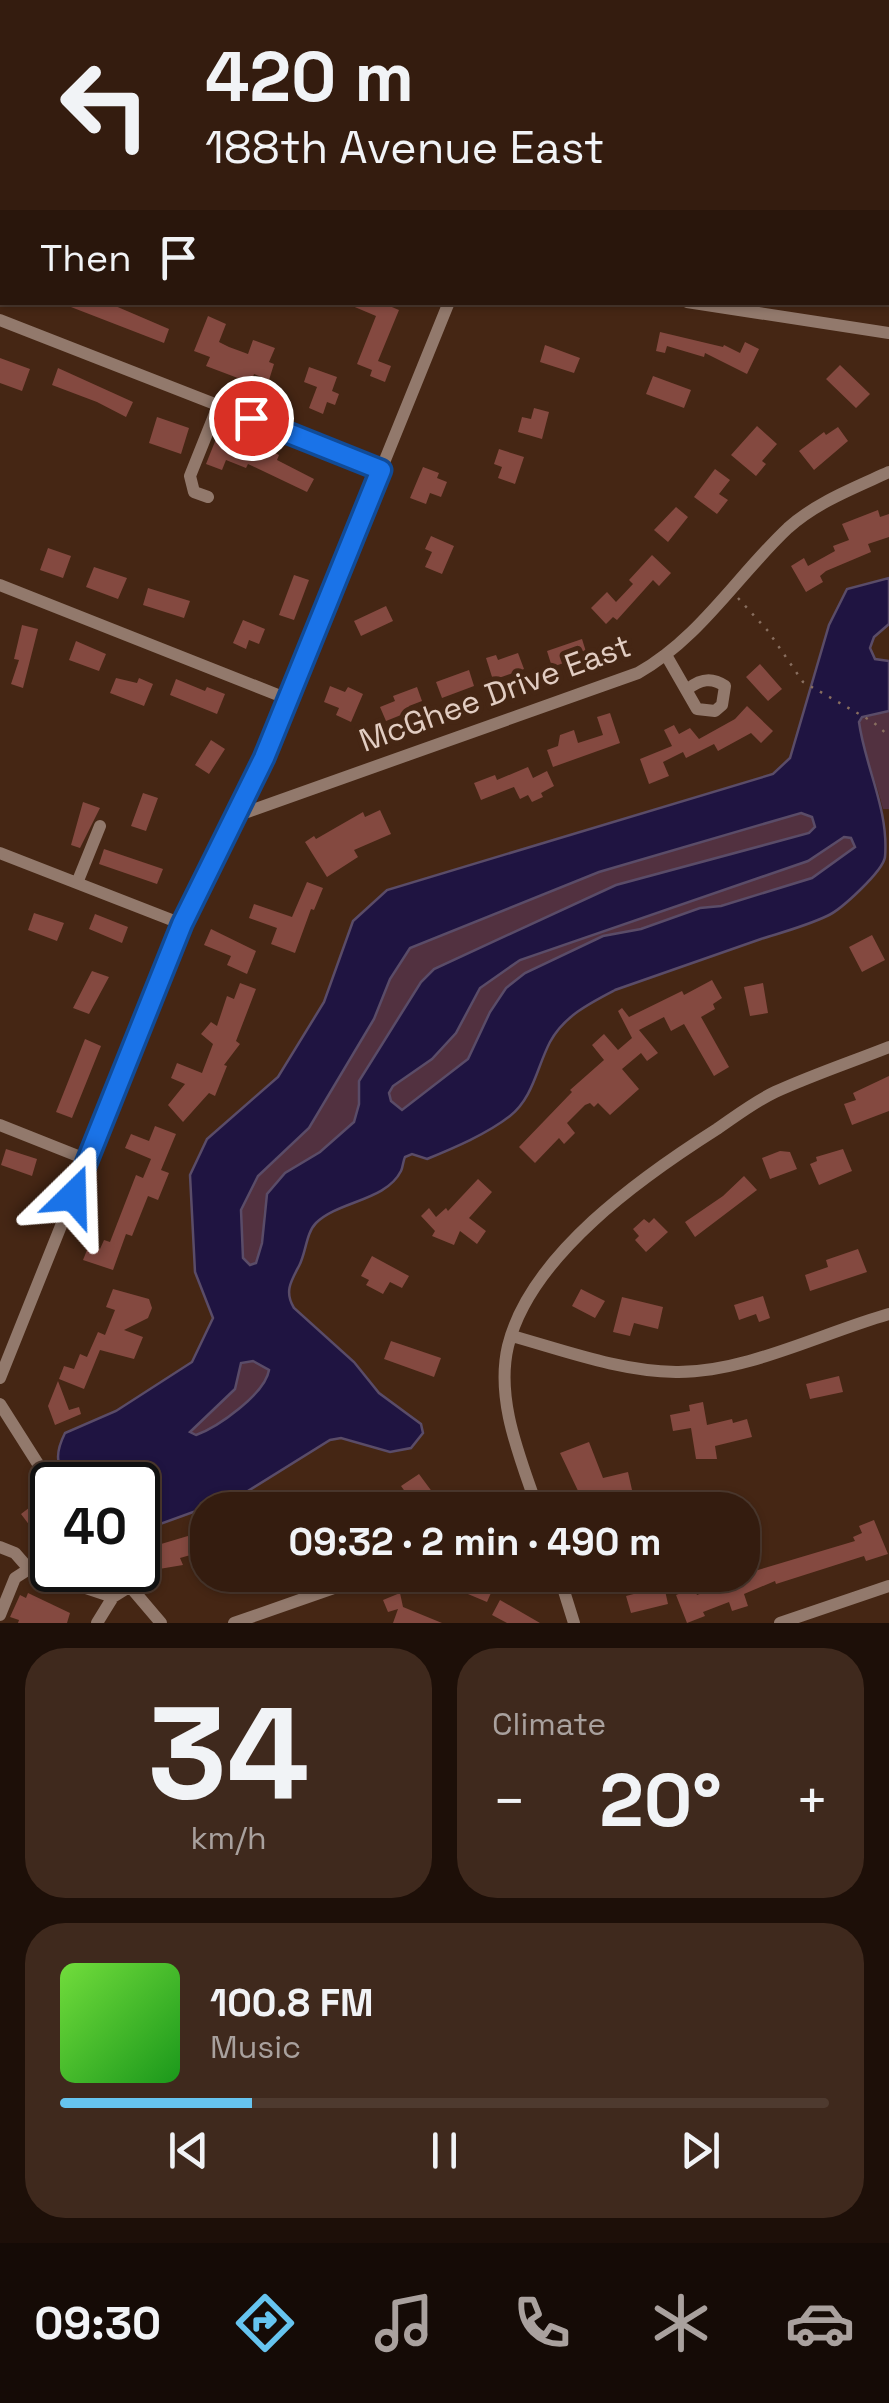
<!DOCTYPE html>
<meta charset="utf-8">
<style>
body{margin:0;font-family:"Space Grotesk",sans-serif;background:#3f291d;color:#f1f3f6;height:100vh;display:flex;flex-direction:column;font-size:38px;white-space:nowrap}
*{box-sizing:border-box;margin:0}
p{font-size:32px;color:#a9a19e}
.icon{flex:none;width:55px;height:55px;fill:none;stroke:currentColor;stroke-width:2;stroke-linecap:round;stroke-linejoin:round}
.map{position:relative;height:1623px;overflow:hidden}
.panel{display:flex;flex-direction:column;gap:25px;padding:25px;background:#1d0f08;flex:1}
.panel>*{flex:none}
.top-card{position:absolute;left:0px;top:0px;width:890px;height:305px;box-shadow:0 2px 8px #0004,0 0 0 2px #4e3a2f;background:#341c0f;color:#f1f3f6;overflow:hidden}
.speed{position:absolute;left:30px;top:1462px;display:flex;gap:20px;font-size:50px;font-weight:700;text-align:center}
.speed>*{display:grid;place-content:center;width:130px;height:130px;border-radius:50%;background:#341c0f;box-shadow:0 2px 8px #0004,0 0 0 2px #4e3a2f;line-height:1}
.speed .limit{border:5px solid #111;border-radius:15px;background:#fff;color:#111}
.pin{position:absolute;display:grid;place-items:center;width:85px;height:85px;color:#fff;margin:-42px;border:5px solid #fff;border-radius:50%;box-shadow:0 2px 10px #0007}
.me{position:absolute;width:110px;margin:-55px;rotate:22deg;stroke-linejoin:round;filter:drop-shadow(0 0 8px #0008)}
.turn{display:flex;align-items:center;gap:35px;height:210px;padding:0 40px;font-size:45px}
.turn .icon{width:130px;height:130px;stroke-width:2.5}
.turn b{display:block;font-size:70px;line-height:85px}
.then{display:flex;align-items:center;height:95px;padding:0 40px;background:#0003;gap:20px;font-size:38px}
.big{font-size:75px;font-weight:700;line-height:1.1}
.panel .tile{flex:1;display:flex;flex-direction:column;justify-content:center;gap:15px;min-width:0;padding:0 35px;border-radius:40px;background:#3f291d}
.panel .dial{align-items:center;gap:0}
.dial b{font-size:130px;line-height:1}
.song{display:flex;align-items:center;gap:30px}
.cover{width:120px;height:120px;border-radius:15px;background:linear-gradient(135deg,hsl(100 70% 55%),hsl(120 70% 35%))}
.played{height:10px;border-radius:5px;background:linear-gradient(90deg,#66c4ef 25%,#4e3a2f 25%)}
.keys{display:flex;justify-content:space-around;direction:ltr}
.heat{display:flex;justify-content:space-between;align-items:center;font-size:55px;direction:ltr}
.panel .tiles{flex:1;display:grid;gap:25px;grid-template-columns:1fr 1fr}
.tile:last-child{grid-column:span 2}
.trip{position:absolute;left:190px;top:1492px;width:570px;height:100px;border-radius:40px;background:#341c0f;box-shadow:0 2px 8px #0004,0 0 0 2px #4e3a2f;font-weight:700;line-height:100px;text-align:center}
.tabs{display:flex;height:160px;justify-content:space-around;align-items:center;background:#150b06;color:#a9a19e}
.tabs .icon{width:70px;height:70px}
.tabs .selected{color:#66c4ef}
.tabs b{font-size:45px;color:#f1f3f6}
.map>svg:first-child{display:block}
</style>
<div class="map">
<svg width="889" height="1623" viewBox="0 0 889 1623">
<rect width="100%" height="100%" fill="#452614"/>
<path fill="#523140" d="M889 711V809H883C876 779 863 753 859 722L862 718Z
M801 813 812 817 815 827 809 833 616 885 434 969 421 982 359 1080V1104L354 1122 320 1152 285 1173 264 1210 262 1244 256 1263 250 1265 243 1258 241 1210 258 1176 351 1056 374 1019 390 979 410 948 599 872Z
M844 837 851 838 855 847 812 878 721 906 700 908 641 929 603 936 525 973 506 989 490 1012 468 1059 401 1110 391 1101 389 1093 393 1085 432 1059 456 1033 480 988 520 960 808 861Z
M252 1361 269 1370C266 1394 218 1427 196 1436L190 1432 235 1389 241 1363Z"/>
<path fill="#1f1441" stroke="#5a4c68" stroke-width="2.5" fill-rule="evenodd" d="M889 578V624L874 637 870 648 875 659 889 661V711L862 717 859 722C865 767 889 809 885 857 883 871 841 910 827 916 806 926 783 932 761 939 713 956 664 973 615 990 590 1003 564 1016 550 1042 537 1067 533 1098 510 1116 487 1134 454 1148 427 1159L412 1154 405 1157C403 1161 403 1167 401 1171 386 1201 338 1201 316 1223 306 1233 306 1253 299 1266 291 1281 284 1292 294 1308L354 1362 379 1393 421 1424 423 1433 411 1448 390 1452 341 1438 330 1440 243 1494 138 1532V1485H71C56 1465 54 1455 65 1433L116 1411 192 1362 213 1318 195 1272 190 1175 207 1139 278 1077 324 1002 353 921 387 890 773 774 790 758 829 625 847 589ZM801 813 812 817 815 827 809 833 616 885 434 969 421 982 359 1081V1104L354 1122 320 1152 285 1173 267 1194 262 1243 256 1263 250 1265 243 1258 241 1210 258 1176 309 1128 374 1019 390 979 410 948 599 872ZM844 837 851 838 855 847 812 878 721 906 700 908 641 929 603 936 525 973 506 988 490 1012 468 1059 402 1110 391 1101 389 1093 393 1086 432 1059 456 1033 480 988 520 960 808 861ZM253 1361 269 1370C265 1394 218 1427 196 1435L190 1432 235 1389 241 1363Z"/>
<path fill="#844940" d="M58 302H106L169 329 164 343Z
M343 302H380L399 310 378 361 391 366 385 382 370 376 372 370 357 364 376 316Z
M208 316 226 324 219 342 229 347 248 354 253 340 275 348 269 362 274 364 269 380 254 374 251 383 206 366 210 357 194 351Z
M660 332 723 347 724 345 740 353 745 342 759 349 747 374 705 353 704 357 667 346 665 353 656 351Z
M545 345 580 358 574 373 540 362Z
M0 358 30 369 22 391 0 383Z
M840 365 870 394 856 408 826 379Z
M309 367 337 377 332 391 339 394 335 405 327 402 323 414 309 408 317 387 304 382Z
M58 368 133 402 126 417 97 402 52 385Z
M653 376 691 390 684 408 646 394Z
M534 408 549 412 542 439 518 432 522 417 531 419Z
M157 417 189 428 181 454 149 443Z
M757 426 777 444 762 461 766 464 756 476 731 455Z
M838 427 848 441 814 470 799 451 824 432 826 435Z
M218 434 261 454 264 447 279 455 277 460 314 479 307 492 248 464 246 468 226 460 222 470 206 464Z
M499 449 524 457 515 484 498 478 502 467 494 464Z
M423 467 439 473 437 478 447 482 441 497 430 493 426 504 410 498Z
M715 469 730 480 719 494 728 500 717 514 694 497Z
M676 507 688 517 668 542 654 530Z
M878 510 880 517 889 514V537L868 544 871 552 826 571 820 576 823 582 806 592 791 566 804 558 808 566 835 551 833 546 849 540 842 524Z
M431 536 454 546 442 574 425 567 432 552 425 549Z
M48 548 71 556 63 578 40 570Z
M652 555 671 573 659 586 653 580 617 620 613 617 606 624 591 608 607 592 616 602 633 584 629 580Z
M94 567 127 578 118 599 86 587Z
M294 575 309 580 294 620 279 615Z
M148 588 190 601 184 618 143 605Z
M386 606 393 621 361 636 354 621Z
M243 620 265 629 259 644 249 640 246 649 233 643Z
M22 625 38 629 23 688 11 684 19 660 14 659Z
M582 639 587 655 552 667 547 651Z
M76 641 106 654 99 671 69 660Z
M518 653 524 669 493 680 486 658 496 655 498 660Z
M760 664 782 689 768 701 746 677Z
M469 670 474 686 442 698 436 682Z
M116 678 137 683 139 678 153 684 144 706 110 693Z
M176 679 205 691 207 687 225 694 217 714 170 695Z
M330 686 345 692 348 687 363 694 351 722 336 715 339 708 324 702Z
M417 687 422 701 409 706 411 711 386 721 380 707 395 701 393 696Z
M747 706 773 731 761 743 751 733 718 751 714 744 686 758 683 752 663 762 669 776 649 784 640 759 672 746 664 730 674 725 679 734 690 728 699 739 735 719Z
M610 713 620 743 553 767 547 750 558 746 560 735 574 730 578 743 603 735 597 717Z
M211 740 225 749 209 774 195 765Z
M528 767 533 778 547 771 554 786 541 793 543 797 532 802 528 795 520 799 514 787 481 800 474 783 495 775 497 780Z
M143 793 158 798 146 831 131 826Z
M83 802 100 808 80 848 71 845Z
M380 810 391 834 354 850 358 857 327 877 305 842 314 836 316 839 363 812 365 817Z
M104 849 163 869 157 884 99 864Z
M307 882 323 888 314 910 311 909 295 953 271 944 277 928 249 918 254 904 292 917Z
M34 913 64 923 57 941 28 930Z
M95 914 128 927 122 943 89 929Z
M211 929 256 951 247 974 227 965 231 956 204 945Z
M872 935 885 960 862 972 849 947Z
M92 971 109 977 89 1014 73 1008Z
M712 980 722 998 713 1004 715 1009 701 1017 729 1067 714 1076 684 1024 671 1031 664 1017 639 1030 658 1053 647 1061 641 1053 622 1069 639 1089 610 1115 598 1103 594 1107 590 1103 585 1105 567 1123 575 1133 564 1144 559 1138 535 1163 519 1147 572 1092 570 1090 604 1060 592 1045 604 1034 618 1050 632 1038 618 1011 622 1008 629 1017 682 991 684 995Z
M240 983 256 989 236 1041 240 1044 224 1065 227 1066 215 1096 209 1093 183 1122 168 1105 185 1084 171 1078 177 1063 202 1073 213 1044 201 1034 211 1022 217 1026 227 996 234 999Z
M763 983 768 1013 750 1016 744 987Z
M85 1039 101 1046 72 1118 56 1112Z
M889 1076V1111L852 1125 844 1104 856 1100 853 1093Z
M155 1126 176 1134 161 1170 169 1173 158 1200 148 1196 132 1236 126 1234 113 1270 83 1260 89 1245 100 1249 104 1240 110 1242 136 1175 143 1178 151 1159 125 1148 131 1134 149 1141Z
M6 1149 37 1159 32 1176 1 1165Z
M843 1149 852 1171 819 1185 810 1164 817 1161 816 1157Z
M780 1151 790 1152 797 1169 770 1179 762 1158Z
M744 1176 757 1190 695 1237 685 1222 723 1196Z
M478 1179 492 1192 469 1218 486 1231 477 1244 460 1231 454 1245 432 1236 435 1231 421 1216 429 1208 436 1217 446 1208 448 1211Z
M654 1218 668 1232 646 1252 635 1240 639 1236 633 1229 644 1219 649 1223Z
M858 1249 867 1272 810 1291 805 1275 828 1267 826 1260Z
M372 1256 409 1276 402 1288 390 1282 383 1294 366 1285 369 1280 361 1276Z
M113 1289 149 1299 152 1308 148 1318 124 1330 143 1337 134 1359 100 1350 84 1389 59 1379 64 1366 74 1369 80 1354 87 1357 98 1332 105 1335 115 1310 106 1307Z
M581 1289 605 1301 595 1318 572 1306Z
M763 1296 770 1318 759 1322 756 1314 739 1320 734 1305Z
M622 1297 663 1307 658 1329 634 1323 630 1336 613 1332Z
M391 1341 441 1358 434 1377 384 1359Z
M839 1376 843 1392 810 1399 806 1384Z
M58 1381 69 1410 79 1407 81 1414 55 1425 48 1406Z
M703 1402 707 1425 732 1419 733 1423 747 1419 752 1437 715 1446 717 1459H696L691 1428 673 1431 670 1415 690 1411 689 1405Z
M589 1442 603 1478 628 1472 632 1490 590 1498 593 1510H575L571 1497 580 1495 560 1453Z
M419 1474 433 1493 409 1510H383L409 1497 401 1486Z
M38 1501 52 1523V1555L21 1514Z
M874 1520 888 1554 866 1561 864 1556 776 1584 775 1581 744 1594 748 1606 732 1611 729 1602 703 1612 705 1616 687 1623 676 1595 694 1588 697 1595 726 1584 724 1578 742 1575V1571L757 1566 758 1570 855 1541 853 1537 862 1533 859 1526Z
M208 1530V1550L180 1558 183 1565 159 1569 151 1547Z
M462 1575 494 1586 487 1602 456 1589Z
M664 1586 668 1604 631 1613 626 1596Z
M28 1593 70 1613 67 1623H18L19 1620 10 1617 20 1595 26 1598Z
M400 1593 403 1607 442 1623H393L398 1609 388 1612 383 1600Z
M500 1600 540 1623H507L492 1615Z"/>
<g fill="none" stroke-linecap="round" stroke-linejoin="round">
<path stroke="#886e5f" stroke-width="2.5" stroke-dasharray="2.5 8" stroke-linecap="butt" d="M738 598 768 631 803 682 873 722 889 736"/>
<path stroke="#92796c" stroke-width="12" d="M570 2 571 0
M0 80 2 81
M0 152 2 146
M687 302 889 333
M0 320 381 469
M208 497 194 492 190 476 218 406
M0 585 288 699
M666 655 697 709 715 711 722 705 725 686C712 677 700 679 688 689
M236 816 638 673C700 638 737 576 788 528 817 502 854 488 889 472
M0 853 182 924
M77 883 100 826
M0 1125 88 1160
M512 1336C566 1351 619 1371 676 1372 745 1373 822 1333 889 1314
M0 1378 182 924 276 729 449 302
M0 1404 52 1486
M538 1510C521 1459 495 1401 508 1346 530 1255 643 1176 717 1129 736 1116 754 1102 775 1092 812 1075 851 1062 889 1047
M0 1547 15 1553 29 1569 113 1597 129 1587
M116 1570 161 1623
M559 1575 574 1623
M0 1615 15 1578 29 1569
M97 1623 113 1597
M234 1623 371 1575
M780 1623 889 1586"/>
</g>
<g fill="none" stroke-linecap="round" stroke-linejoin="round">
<defs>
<path id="route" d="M73 1196 182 924 264 758 381 470 251 418"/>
</defs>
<use href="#route" stroke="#114b97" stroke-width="25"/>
<use href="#route" stroke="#1a73e8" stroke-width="18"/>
</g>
<g text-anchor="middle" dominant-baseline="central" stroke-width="10" stroke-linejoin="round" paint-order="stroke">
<g font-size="32" fill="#e2cdc2" stroke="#452614">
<text transform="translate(495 693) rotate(-20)">McGhee Drive East</text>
</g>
</g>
</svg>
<div class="speed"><div class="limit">40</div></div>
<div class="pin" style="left:251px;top:418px;background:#d93025"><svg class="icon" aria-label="arrive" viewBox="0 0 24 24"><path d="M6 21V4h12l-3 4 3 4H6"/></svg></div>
<svg class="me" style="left:73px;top:1196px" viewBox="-20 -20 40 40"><path d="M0-17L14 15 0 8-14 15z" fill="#1a73e8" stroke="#fff" stroke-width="4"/></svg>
<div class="trip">09:32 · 2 min · 490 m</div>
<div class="top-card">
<div class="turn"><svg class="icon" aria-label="left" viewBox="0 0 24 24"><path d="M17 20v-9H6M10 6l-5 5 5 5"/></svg><div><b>420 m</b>188th Avenue East</div></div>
<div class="then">Then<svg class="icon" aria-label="arrive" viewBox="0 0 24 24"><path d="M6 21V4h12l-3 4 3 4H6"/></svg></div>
</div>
</div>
<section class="panel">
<div class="tiles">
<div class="tile dial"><b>34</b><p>km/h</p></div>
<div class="tile"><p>Climate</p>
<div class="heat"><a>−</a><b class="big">20°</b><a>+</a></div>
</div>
<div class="tile">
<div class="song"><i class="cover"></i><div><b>100.8 FM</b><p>Music</p></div></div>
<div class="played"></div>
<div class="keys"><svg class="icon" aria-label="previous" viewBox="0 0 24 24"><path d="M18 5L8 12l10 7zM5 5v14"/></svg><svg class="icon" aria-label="pause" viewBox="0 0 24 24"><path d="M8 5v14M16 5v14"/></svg><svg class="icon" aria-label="next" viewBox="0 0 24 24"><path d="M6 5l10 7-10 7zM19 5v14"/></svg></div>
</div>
</div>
</section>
<nav class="tabs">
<b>09:30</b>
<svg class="icon selected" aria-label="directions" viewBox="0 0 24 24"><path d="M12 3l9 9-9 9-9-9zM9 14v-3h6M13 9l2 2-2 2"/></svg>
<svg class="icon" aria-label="music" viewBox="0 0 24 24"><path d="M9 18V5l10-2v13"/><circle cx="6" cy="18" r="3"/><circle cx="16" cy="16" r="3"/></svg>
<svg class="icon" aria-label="phone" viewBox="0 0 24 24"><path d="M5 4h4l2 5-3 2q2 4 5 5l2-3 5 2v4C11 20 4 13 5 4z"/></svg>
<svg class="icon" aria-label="climate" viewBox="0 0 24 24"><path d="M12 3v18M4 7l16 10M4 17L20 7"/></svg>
<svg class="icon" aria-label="car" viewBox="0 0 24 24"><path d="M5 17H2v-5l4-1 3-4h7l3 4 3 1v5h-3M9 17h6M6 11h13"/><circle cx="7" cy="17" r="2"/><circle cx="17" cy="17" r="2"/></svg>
</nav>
